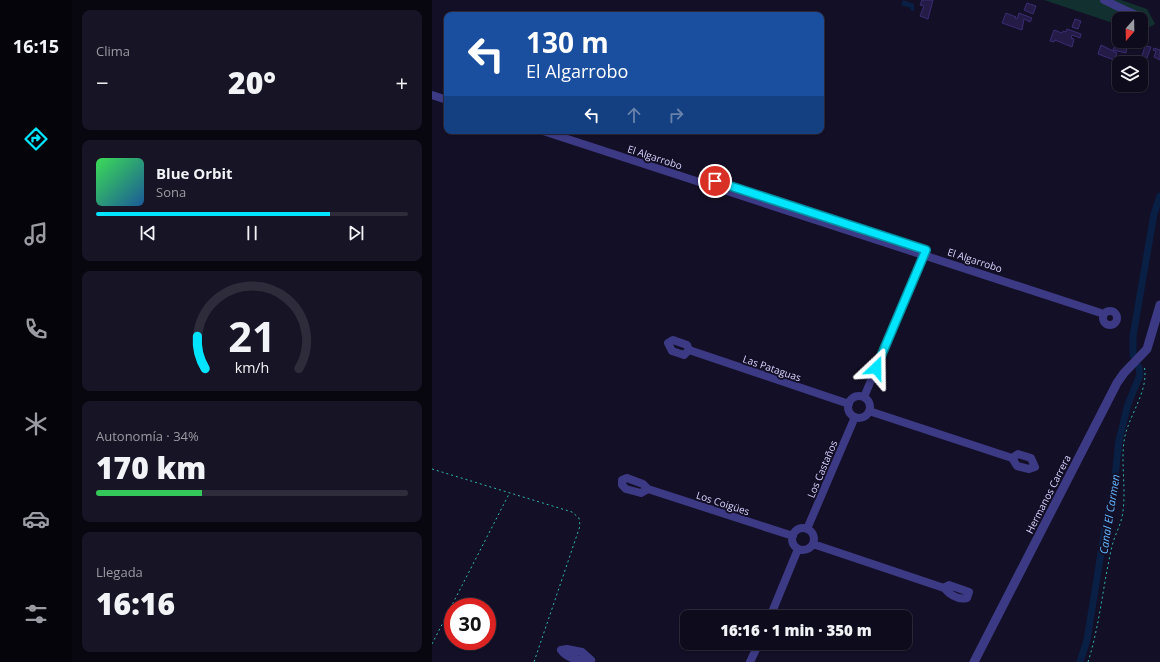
<!DOCTYPE html>
<html lang="es">
<meta charset="utf-8">
<style>
body{margin:0;font-family:"Open Sans",sans-serif;background:#171425;color:#f1f3f6;height:100vh;display:flex;flex-direction:column;font-size:15px;white-space:nowrap}
*{box-sizing:border-box;margin:0}
p{font-size:13px;color:#9b9ba3}
.icon{flex:none;width:22px;height:22px;fill:none;stroke:currentColor;stroke-width:2;stroke-linecap:round;stroke-linejoin:round}
.map{position:relative;flex:1;overflow:hidden}
.side{display:flex;flex-direction:column;gap:10px;padding:10px;background:#08060f;width:360px}
.side>*{flex:none}
.top-card{position:absolute;left:12px;top:12px;width:380px;height:122px;border-radius:8px;box-shadow:0 1px 3px #0004,0 0 0 1px #2e2b3b;background:#1a4fa0;color:#fff;overflow:hidden}
.needle{width:26px;rotate:200deg}
.buttons{position:absolute;left:680px;top:12px;display:grid;gap:8px}
.buttons a{display:grid;place-items:center;width:36px;height:36px;border-radius:8px;background:#0e0b1c;box-shadow:0 1px 3px #0004,0 0 0 1px #2e2b3b;font-size:20px}
.speed{position:absolute;left:12px;top:598px;display:flex;gap:8px;font-size:20px;font-weight:700;text-align:center}
.speed>*{display:grid;place-content:center;width:52px;height:52px;border-radius:50%;background:#0e0b1c;box-shadow:0 1px 3px #0004,0 0 0 1px #2e2b3b;line-height:1}
.speed .limit{border:6px solid #d22;background:#fff;color:#111}
.pin{position:absolute;display:grid;place-items:center;width:34px;height:34px;color:#fff;margin:-17px;border:2px solid #fff;border-radius:50%;box-shadow:0 1px 4px #0007}
.me{position:absolute;width:44px;margin:-22px;rotate:23deg;stroke-linejoin:round;filter:drop-shadow(0 0 3px #0008)}
.turn{display:flex;align-items:center;gap:14px;height:84px;padding:0 16px;font-size:18px}
.turn .icon{width:52px;height:52px;stroke-width:2.5}
.turn b{display:block;font-size:28px;line-height:34px}
.lanes{display:flex;align-items:center;height:38px;padding:0 16px;background:#0003;justify-content:center;gap:20px;direction:ltr}
.lanes .off{opacity:.35}
.big{font-size:30px;font-weight:800;line-height:1.1}
.side .tile{flex:1;display:flex;flex-direction:column;justify-content:center;gap:6px;min-width:0;padding:0 14px;border-radius:8px;background:#171425}
.side .dial{align-items:center;gap:0}
.dial svg{height:104px;overflow:visible;fill:none;stroke:#2e2b3b;stroke-width:7;stroke-linecap:round;text-anchor:middle}
.dial text{fill:#f1f3f6;stroke:none}
.song{display:flex;align-items:center;gap:12px}
.cover{width:48px;height:48px;border-radius:6px;background:linear-gradient(135deg,hsl(130 70% 55%),hsl(210 70% 35%))}
.played{height:4px;border-radius:2px;background:linear-gradient(90deg,#00e5ff 75%,#2e2b3b 75%)}
.keys{display:flex;justify-content:space-around;direction:ltr}
.heat{display:flex;justify-content:space-between;align-items:center;font-size:22px;direction:ltr}
.charge{height:6px;border-radius:3px;background:linear-gradient(90deg,#34c759 34%,#2e2b3b 0)}
.trip{position:absolute;left:248px;top:610px;width:232px;height:40px;border-radius:8px;background:#0e0b1c;box-shadow:0 1px 3px #0004,0 0 0 1px #2e2b3b;font-weight:800;line-height:40px;text-align:center}
main{display:flex;flex:1;min-height:0}
.tab-bar{display:flex;flex-direction:column;width:72px;justify-content:space-around;align-items:center;background:#06040b;color:#9b9ba3}
.tab-bar .icon{width:28px;height:28px}
.tab-bar .on{color:#00e5ff}
.tab-bar b{font-size:18px;color:#f1f3f6}
.map>svg:first-child{display:block}
</style>
<main>
<nav class="tab-bar">
<b>16:15</b>
<svg class="icon on" aria-label="directions" viewBox="0 0 24 24"><path d="M12 3l9 9-9 9-9-9zM9 14v-3h6M13 9l2 2-2 2"/></svg>
<svg class="icon" aria-label="music" viewBox="0 0 24 24"><path d="M9 18V5l10-2v13"/><circle cx="6" cy="18" r="3"/><circle cx="16" cy="16" r="3"/></svg>
<svg class="icon" aria-label="phone" viewBox="0 0 24 24"><path d="M5 4h4l2 5-3 2q2 4 5 5l2-3 5 2v4C11 20 4 13 5 4z"/></svg>
<svg class="icon" aria-label="climate" viewBox="0 0 24 24"><path d="M12 3v18M4 7l16 10M4 17L20 7"/></svg>
<svg class="icon" aria-label="car" viewBox="0 0 24 24"><path d="M5 17H2v-5l4-1 3-4h7l3 4 3 1v5h-3M9 17h6M6 11h13"/><circle cx="7" cy="17" r="2"/><circle cx="17" cy="17" r="2"/></svg>
<svg class="icon" aria-label="filters" viewBox="0 0 24 24"><path d="M4 7h16M4 17h16"/><circle cx="9" cy="7" r="2"/><circle cx="15" cy="17" r="2"/></svg>
</nav>
<section class="side">
<div class="tile"><p>Clima</p>
<div class="heat"><a>−</a><b class="big">20°</b><a>+</a></div>
</div>
<div class="tile">
<div class="song"><i class="cover"></i><div><b>Blue Orbit</b><p>Sona</p></div></div>
<div class="played"></div>
<div class="keys"><svg class="icon" aria-label="previous" viewBox="0 0 24 24"><path d="M18 5L8 12l10 7zM5 5v14"/></svg><svg class="icon" aria-label="pause" viewBox="0 0 24 24"><path d="M8 5v14M16 5v14"/></svg><svg class="icon" aria-label="next" viewBox="0 0 24 24"><path d="M6 5l10 7-10 7zM19 5v14"/></svg></div>
</div>
<div class="tile dial"><svg viewBox="0 0 100 80">
<path d="M14 69A42 42 0 1 1 86 69"/>
<path d="M14 69A42 42 0 0 1 8 44" stroke="#00e5ff"/>
<text x="50" y="56" font-size="32" font-weight="700">21</text>
<text x="50" y="72" font-size="11">km/h</text>
</svg></div>
<div class="tile"><p>Autonomía · 34%</p><b class="big">170 km</b><div class="charge"></div></div>
<div class="tile"><p>Llegada</p><b class="big">16:16</b></div>
</section>
<div class="map">
<svg width="728" height="662" viewBox="0 0 728 662">
<rect width="100%" height="100%" fill="#130f26"/>
<path fill="#12302f" d="M612 0H689L715 9 723 24 709 32V19H687V25Z"/>
<path fill="#0a1f44" d="M471 0 482 4V11L478 10 479 8 469 5Z"/>
<g fill="none" stroke-linecap="round" stroke-linejoin="round">
<path stroke="#0a1f44" stroke-width="7" d="M701 355V336L722 214 728 196
M648 662 655 640 674 522 682 486 687 440 696 404 708 375 707 367"/>
</g>
<path fill="#241b47" stroke="#3b2d73" d="M490 0H501L496 19 488 16 492 6 488 5Z
M595 3 604 6 601 14 592 10Z
M574 13 584 17 583 18 585 19 587 13 600 18 598 22 592 19 590 30 570 23Z
M643 19 649 21 646 29 640 27Z
M635 29 649 34 648 38 640 35 639 38 642 39 640 47 623 40 622 42 618 41 622 30 630 33 631 31 634 32Z
M690 41H696L694 53 681 50 683 45 688 47Z
M669 45 685 53 682 60 666 54Z
M713 46 719 47 715 58 710 56Z
M722 48 728 50V60L722 57 724 51 721 50Z"/>
<g fill="none" stroke-linecap="round" stroke-linejoin="round">
<path stroke="#2fb8b0" stroke-width="1" stroke-dasharray="2 3" stroke-linecap="butt" d="M0 469 140 512 147 518 148 526 102 662
M0 644 77 494
M656 662C668 624 671 585 680 546 683 534 690 523 691 511 694 488 689 464 692 441 696 415 718 391 712 365"/>
<path stroke="#3d3a85" stroke-width="8" d="M672 0C681 4 702 15 708 16L711 20 709 25
M0 95 15 100
M111 131 672 314
M671 318a7 7 0 1 1 14 0a7 7 0 1 1-14 0Z
M241 340 255 345 257 350 252 355 240 351 236 343Z
M257 350 417 404
M416 407a11 11 0 1 1 22 0a11 11 0 1 1-22 0Z
M432 397 494 250
M437 411 580 458
M586 454 599 458 603 467 597 469 585 466 580 458Z
M195 478 211 484 216 489 209 493 194 489 190 485V480Z
M216 489 361 536
M360 539a11 11 0 1 1 22 0a11 11 0 1 1-22 0Z
M375 529 423 417
M381 544 512 588
M517 585 537 592 535 598C526 600 518 595 512 588Z
M338 617 366 549
M135 649 150 652 159 660C148 661 136 659 129 650Z
M318 662 327 643"/>
<path stroke="#3d3a85" stroke-width="9" d="M542 662 685 383 692 373 715 349 728 305"/>
</g>
<g fill="none" stroke-linecap="round" stroke-linejoin="round">
<defs>
<path id="route" d="M283 181 494 250 444 368"/>
</defs>
<use href="#route" stroke="#0095a6" stroke-width="10"/>
<use href="#route" stroke="#00e5ff" stroke-width="7"/>
</g>
<g text-anchor="middle" dominant-baseline="central" stroke-width="4" stroke-linejoin="round" paint-order="stroke">
<g font-size="10" fill="#d9d4ff" stroke="#130f26">
<text transform="translate(223 157) rotate(18)">El Algarrobo</text>
<text transform="translate(543 260) rotate(18)">El Algarrobo</text>
<text transform="translate(340 368) rotate(19)">Las Pataguas</text>
<text transform="translate(390 469) rotate(-67)">Los Castaños</text>
<text transform="translate(616 494) rotate(-63)">Hermanos Carrera</text>
<text transform="translate(291 503) rotate(18)">Los Coigües</text>
</g>
<g font-size="11" font-style="italic" fill="#62b6ff" stroke="#130f26">
<text transform="translate(677 514) rotate(-81)">Canal El Carmen</text>
</g>
</g>
</svg>
<div class="buttons">
<a><svg class="needle" viewBox="-14 -14 28 28"><path d="M0-13l5 13h-10z" fill="#e53935"/><path d="M0 13l5-13h-10z" fill="#9b9ba3"/></svg></a>
<a><svg class="icon" aria-label="layers" viewBox="0 0 24 24"><path d="M12 4l9 5-9 5-9-5zM3 14l9 5 9-5"/></svg></a>
</div>
<div class="speed"><div class="limit">30</div></div>
<div class="pin" style="left:283px;top:181px;background:#d93025"><svg class="icon" aria-label="arrive" viewBox="0 0 24 24"><path d="M6 21V4h12l-3 4 3 4H6"/></svg></div>
<svg class="me" style="left:444px;top:368px" viewBox="-20 -20 40 40"><path d="M0-17L14 15 0 8-14 15z" fill="#00e5ff" stroke="#fff" stroke-width="4"/></svg>
<div class="trip">16:16 · 1 min · 350 m</div>
<div class="top-card">
<div class="turn"><svg class="icon" aria-label="left" viewBox="0 0 24 24"><path d="M17 20v-9H6M10 6l-5 5 5 5"/></svg><div><b>130 m</b>El Algarrobo</div></div>
<div class="lanes"><svg class="icon" aria-label="left" viewBox="0 0 24 24"><path d="M17 20v-9H6M10 6l-5 5 5 5"/></svg><svg class="icon off" aria-label="ahead" viewBox="0 0 24 24"><path d="M12 20V5M6 11l6-6 6 6"/></svg><svg class="icon off" aria-label="right" viewBox="0 0 24 24"><path d="M7 20v-9h11M14 6l5 5-5 5"/></svg></div>
</div>
</div>
</main>
